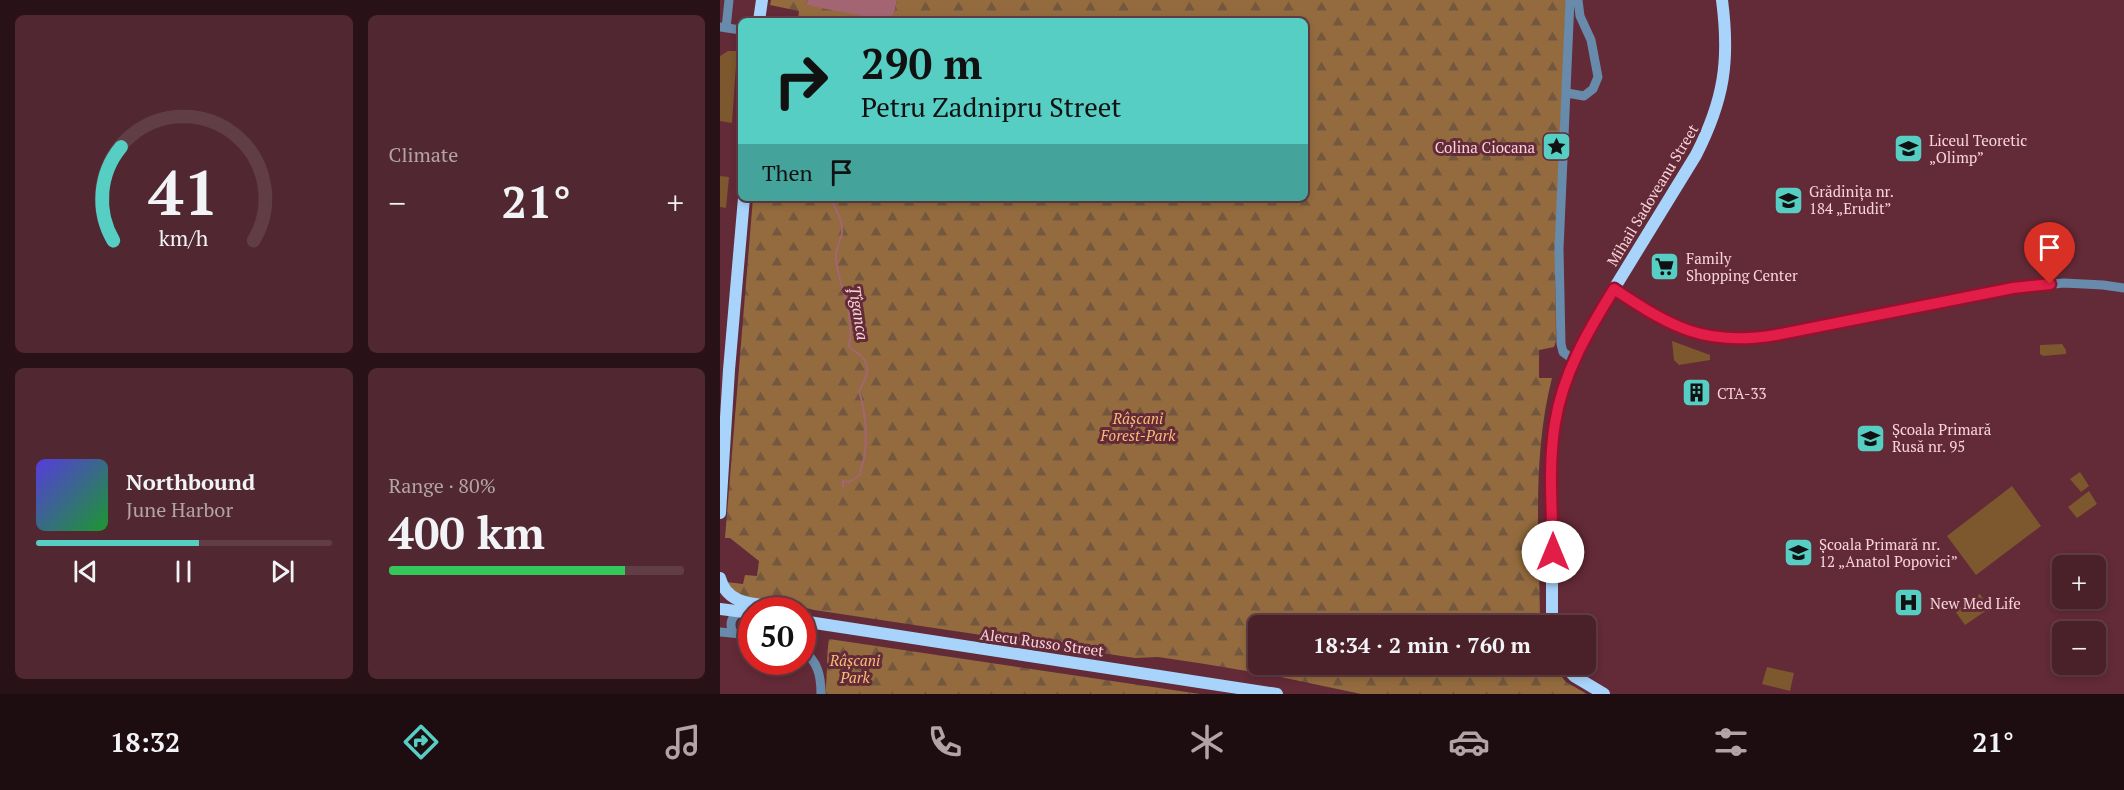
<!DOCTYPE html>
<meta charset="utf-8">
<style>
body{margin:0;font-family:"PT Serif",serif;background:#512831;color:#f1f3f6;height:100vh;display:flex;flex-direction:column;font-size:22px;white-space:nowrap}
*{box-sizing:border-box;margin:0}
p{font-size:20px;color:#b2a3a8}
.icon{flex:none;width:33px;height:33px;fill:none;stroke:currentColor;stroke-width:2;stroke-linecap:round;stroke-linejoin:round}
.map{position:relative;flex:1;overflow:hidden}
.details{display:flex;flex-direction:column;gap:15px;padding:15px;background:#291217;width:720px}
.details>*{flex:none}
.guide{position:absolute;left:18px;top:18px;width:570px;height:183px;border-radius:9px;box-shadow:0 3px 9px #0003,0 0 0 2px #613e46;background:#56cec3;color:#111;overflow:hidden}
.tools{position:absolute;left:1332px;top:555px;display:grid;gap:12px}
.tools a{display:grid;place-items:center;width:54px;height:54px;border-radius:9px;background:#4a2029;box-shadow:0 3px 9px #0003,0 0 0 2px #613e46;font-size:30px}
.speed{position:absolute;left:18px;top:597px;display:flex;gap:12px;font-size:30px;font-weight:700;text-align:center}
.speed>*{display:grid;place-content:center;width:78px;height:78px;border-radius:50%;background:#4a2029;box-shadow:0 3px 9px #0003,0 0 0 2px #613e46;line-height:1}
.speed .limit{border:9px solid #d22;background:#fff;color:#111}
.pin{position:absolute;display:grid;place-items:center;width:51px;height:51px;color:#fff;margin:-62px -26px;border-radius:50% 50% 50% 0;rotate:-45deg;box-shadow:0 0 6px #0007}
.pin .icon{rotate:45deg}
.me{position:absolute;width:66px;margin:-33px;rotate:0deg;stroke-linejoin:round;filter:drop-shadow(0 0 4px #0008)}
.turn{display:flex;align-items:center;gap:21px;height:126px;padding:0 24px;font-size:27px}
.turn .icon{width:78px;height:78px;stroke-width:2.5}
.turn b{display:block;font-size:42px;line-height:51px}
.then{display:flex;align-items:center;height:57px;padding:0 24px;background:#0003;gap:12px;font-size:22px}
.big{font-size:45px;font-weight:600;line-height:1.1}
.details .tile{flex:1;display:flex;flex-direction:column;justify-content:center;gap:9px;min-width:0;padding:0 21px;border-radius:9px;background:#512831}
.details .dial{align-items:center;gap:0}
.dial svg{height:156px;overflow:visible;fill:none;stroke:#613e46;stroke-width:7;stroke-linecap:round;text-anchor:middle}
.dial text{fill:#f1f3f6;stroke:none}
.song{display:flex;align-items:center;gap:18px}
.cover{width:72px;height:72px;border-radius:9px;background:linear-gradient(135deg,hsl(250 70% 55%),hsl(130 70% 35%))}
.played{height:6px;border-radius:3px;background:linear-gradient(90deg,#56cec3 55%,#613e46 55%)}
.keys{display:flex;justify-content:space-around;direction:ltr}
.heat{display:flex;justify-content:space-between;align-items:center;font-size:33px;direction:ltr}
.charge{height:9px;border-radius:4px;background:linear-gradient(90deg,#34c759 80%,#613e46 0)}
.details .tiles{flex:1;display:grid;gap:15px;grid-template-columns:repeat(2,1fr)}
.trip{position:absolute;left:528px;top:615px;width:348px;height:60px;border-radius:9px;background:#4a2029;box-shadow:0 3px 9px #0003,0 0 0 2px #613e46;font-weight:600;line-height:60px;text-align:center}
.tabs{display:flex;height:96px;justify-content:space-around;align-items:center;background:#1e0d10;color:#b2a3a8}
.tabs .icon{width:42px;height:42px}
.tabs .active{color:#56cec3}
.tabs b{font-size:27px;color:#f1f3f6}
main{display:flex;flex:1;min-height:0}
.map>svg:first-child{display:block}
</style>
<main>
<section class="details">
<div class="tiles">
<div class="tile dial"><svg viewBox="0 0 100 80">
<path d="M14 69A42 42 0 1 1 86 69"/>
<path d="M14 69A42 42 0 0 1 18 21" stroke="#56cec3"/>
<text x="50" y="56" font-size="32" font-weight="700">41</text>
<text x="50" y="72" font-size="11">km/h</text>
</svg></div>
<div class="tile"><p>Climate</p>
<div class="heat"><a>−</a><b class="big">21°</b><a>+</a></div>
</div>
<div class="tile">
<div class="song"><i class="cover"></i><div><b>Northbound</b><p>June Harbor</p></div></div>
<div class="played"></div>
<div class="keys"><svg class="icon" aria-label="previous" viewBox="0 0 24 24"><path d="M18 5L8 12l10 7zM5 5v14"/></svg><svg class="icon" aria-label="pause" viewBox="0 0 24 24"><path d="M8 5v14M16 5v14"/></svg><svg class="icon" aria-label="next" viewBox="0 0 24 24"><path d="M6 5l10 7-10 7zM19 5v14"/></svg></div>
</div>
<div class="tile"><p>Range · 80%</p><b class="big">400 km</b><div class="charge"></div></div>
</div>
</section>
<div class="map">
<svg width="1404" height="694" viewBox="0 0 1404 694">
<defs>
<pattern id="forest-firs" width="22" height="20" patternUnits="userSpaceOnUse" patternTransform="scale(1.5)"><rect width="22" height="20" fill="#946b3e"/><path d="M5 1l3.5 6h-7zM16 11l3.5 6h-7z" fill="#73583f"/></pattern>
</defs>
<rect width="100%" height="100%" fill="#632a37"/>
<path fill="url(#forest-firs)" d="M51 0H88L86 5 174 14 177 0H846L835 253 836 341 834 347 819 350V378H832C812 456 819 538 820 618H814V626H538V664L832 665 846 682 867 694H641L556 676 485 664 438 657 415 658 94 610 67 603 17 595 7 582 23 584 25 575 37 576 39 561 10 538H5L33 198H585V21H78L79 11 50 5Z
M109 639 480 694H105C108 675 106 657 109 639Z"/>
<path fill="#7d572d" d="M8 51H17L12 123 0 121V56Z
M0 176 9 177 6 208 0 207Z
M952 341 990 355V360L959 365 954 360Z
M1342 344 1346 350V354L1323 356 1320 354V345Z
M1360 472 1369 486 1361 492 1350 479Z
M1292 486 1321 526 1256 575 1227 536Z
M1369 491 1377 504 1357 518 1348 507Z
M1260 594 1270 608 1245 625 1235 611Z
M1047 667 1074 673 1070 691 1042 684Z"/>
<path fill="#a36572" d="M88 0H177L174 14 168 21 86 5Z"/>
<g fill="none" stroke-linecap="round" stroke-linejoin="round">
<path stroke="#a36572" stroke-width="2" d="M110 198C115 208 124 222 122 233 120 242 115 250 116 260 120 292 135 311 129 346 133 351 140 354 144 359 152 371 143 382 139 392 145 407 147 434 145 451 145 459 141 467 140 475L129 482 123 481V488"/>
<path stroke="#688bac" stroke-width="9" d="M850 0 839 249 841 344 843 352 854 360
M0 27 21 30
M6 28 9 0
M847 93 864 96 873 89 878 77 871 40 860 16 858 0
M894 289C951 327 985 347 1056 335L1293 288 1344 283 1383 285 1404 288
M0 632 32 635
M13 633C9 624 11 616 20 612
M82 650C98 661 101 676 101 694"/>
<path stroke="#a8d3fb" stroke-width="12" d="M39 21 42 0
M0 513 9 370 24 198
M0 578C9 612 48 601 74 610
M0 609 32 613
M82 621 557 694
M832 626V451L835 422 844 387 854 360 876 318 976 155C1004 100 1010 61 1002 0
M843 664 854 676 884 694"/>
</g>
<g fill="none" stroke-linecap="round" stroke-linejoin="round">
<defs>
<path id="route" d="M833 552C832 509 828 465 835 423 843 373 868 331 894 289 951 327 985 347 1056 335L1293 288 1330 284"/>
</defs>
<use href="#route" stroke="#92132f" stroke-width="15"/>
<use href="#route" stroke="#e11d48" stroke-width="10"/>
</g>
<defs>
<symbol id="sight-square" viewBox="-11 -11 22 22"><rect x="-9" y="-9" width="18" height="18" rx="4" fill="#56cec3" stroke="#632a37"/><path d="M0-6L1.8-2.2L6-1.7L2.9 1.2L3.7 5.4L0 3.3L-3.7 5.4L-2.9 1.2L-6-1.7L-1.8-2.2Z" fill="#111"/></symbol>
<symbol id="school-square" viewBox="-11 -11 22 22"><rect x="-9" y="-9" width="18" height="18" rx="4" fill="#56cec3" stroke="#632a37"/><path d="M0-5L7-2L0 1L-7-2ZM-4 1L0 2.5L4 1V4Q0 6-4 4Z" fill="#111"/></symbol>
<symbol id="supermarket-square" viewBox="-11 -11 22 22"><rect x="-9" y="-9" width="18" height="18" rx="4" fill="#56cec3" stroke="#632a37"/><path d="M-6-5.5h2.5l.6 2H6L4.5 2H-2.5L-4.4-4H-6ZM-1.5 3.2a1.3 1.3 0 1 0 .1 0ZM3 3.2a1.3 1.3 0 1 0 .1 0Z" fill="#111"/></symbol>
<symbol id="building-square" viewBox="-11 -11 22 22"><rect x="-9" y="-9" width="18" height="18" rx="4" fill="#56cec3" stroke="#632a37"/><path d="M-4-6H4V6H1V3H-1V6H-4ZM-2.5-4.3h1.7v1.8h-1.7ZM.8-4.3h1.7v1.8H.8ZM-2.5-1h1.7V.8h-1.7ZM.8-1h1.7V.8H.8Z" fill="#111"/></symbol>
<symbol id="hospital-square" viewBox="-11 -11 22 22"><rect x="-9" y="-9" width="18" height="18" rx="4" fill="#56cec3" stroke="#632a37"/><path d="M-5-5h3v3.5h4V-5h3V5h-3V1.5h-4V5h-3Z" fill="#111"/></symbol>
</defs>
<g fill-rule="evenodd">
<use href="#sight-square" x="820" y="130" width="33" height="33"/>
<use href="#school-square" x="1172" y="132" width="33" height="33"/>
<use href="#school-square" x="1052" y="184" width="33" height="33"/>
<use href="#supermarket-square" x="928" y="250" width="33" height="33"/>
<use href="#building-square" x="960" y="376" width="33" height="33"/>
<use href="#school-square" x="1134" y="422" width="33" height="33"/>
<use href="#school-square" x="1062" y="536" width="33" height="33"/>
<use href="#hospital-square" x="1172" y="586" width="33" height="33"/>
</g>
<g text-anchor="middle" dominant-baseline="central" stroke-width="6" stroke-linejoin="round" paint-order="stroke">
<g font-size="15" fill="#f9d4da" stroke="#632a37" text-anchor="start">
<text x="1209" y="140">Liceul Teoretic<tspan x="1209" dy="17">„Olimp”</tspan></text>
<text x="815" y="147" text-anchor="end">Colina Ciocana</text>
<text x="1089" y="191">Grădinița nr.<tspan x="1089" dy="17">184 „Erudit”</tspan></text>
<text x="966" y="258">Family<tspan x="966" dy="17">Shopping Center</tspan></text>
<text x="997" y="393">CTA-33</text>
<text x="1172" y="429">Școala Primară<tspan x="1172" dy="17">Rusă nr. 95</tspan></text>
<text x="1099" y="544">Școala Primară nr.<tspan x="1099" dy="17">12 „Anatol Popovici”</tspan></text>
<text x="1210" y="603">New Med Life</text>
</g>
<g font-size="15" fill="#f9d4da" stroke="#632a37">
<text transform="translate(932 195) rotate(-59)">Mihail Sadoveanu Street</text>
<text transform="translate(322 642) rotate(8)">Alecu Russo Street</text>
</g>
<g font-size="15" font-style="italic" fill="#fbbc79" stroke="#632a37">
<text x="418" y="418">Râșcani<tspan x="418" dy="17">Forest-Park</tspan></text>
<text x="135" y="660">Râșcani<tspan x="135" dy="17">Park</tspan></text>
</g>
<g font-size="16" font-style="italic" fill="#ffd8de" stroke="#632a37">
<text transform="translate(139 313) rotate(81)">Țîganca</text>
</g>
</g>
</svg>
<div class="tools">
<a>+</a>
<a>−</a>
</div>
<div class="speed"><div class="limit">50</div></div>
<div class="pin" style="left:1330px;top:284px;background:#d93025"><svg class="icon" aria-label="arrive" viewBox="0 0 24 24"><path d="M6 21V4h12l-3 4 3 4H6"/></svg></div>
<svg class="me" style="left:833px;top:552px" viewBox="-20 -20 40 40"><circle r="19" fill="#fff"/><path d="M0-13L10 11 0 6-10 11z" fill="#e11d48"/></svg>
<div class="trip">18:34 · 2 min · 760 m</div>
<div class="guide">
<div class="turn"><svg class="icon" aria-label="right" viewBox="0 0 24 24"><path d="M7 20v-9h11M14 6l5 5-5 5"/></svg><div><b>290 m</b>Petru Zadnipru Street</div></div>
<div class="then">Then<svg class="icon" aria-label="arrive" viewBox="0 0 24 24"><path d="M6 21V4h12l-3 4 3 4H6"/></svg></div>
</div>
</div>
</main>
<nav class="tabs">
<b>18:32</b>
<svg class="icon active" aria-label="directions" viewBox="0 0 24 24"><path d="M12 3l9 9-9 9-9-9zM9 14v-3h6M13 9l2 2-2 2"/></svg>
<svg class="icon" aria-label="music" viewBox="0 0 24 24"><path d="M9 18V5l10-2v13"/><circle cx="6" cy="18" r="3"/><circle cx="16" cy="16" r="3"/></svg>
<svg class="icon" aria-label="phone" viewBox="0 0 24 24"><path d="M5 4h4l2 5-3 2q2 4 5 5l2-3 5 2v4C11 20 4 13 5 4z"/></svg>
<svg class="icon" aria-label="climate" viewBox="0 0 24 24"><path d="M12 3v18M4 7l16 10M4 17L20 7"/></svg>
<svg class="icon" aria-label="car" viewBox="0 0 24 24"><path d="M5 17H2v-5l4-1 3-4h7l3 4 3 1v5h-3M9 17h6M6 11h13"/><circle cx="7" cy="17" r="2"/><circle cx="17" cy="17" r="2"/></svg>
<svg class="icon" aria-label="filters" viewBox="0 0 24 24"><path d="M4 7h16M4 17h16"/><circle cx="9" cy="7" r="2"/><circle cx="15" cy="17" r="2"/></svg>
<b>21°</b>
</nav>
